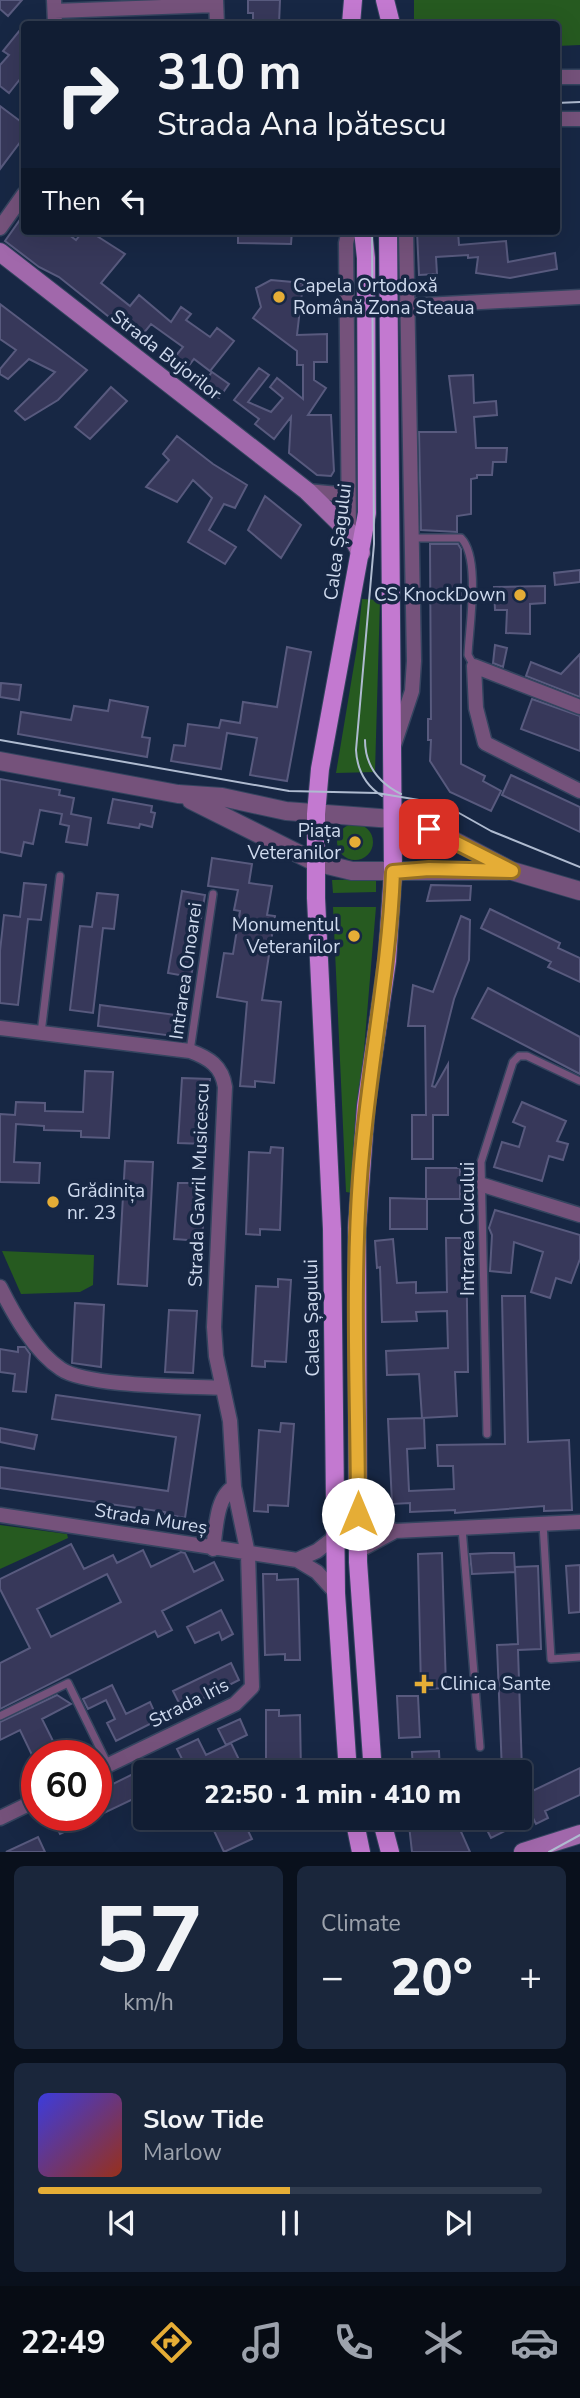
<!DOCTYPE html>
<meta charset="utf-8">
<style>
body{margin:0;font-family:"Nunito Sans",sans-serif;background:#1a263b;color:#f1f3f6;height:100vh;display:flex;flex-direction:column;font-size:26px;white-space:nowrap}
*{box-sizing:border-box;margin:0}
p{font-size:23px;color:#9ca2ac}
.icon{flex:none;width:38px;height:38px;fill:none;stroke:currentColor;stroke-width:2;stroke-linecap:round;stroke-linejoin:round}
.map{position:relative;height:1852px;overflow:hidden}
.sheet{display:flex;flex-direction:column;gap:14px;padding:14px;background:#09101c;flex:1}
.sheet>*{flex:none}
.banner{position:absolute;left:21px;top:21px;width:539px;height:214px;border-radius:7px;box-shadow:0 7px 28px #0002,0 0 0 2px #303b4e;background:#111d33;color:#f1f3f6;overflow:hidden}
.speed{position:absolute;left:21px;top:1740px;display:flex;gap:14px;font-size:35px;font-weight:700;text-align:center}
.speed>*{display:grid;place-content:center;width:91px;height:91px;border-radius:50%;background:#111d33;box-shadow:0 7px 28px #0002,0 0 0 2px #303b4e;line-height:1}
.speed .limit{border:10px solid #d22;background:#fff;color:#111}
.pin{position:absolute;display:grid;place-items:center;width:60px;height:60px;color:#fff;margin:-30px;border-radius:14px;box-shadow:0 4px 10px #0006}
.me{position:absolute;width:77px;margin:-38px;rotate:0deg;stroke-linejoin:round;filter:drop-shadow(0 0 5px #0008)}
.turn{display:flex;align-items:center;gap:24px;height:147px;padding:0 21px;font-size:32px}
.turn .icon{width:91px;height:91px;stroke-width:2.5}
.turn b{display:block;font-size:49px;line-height:60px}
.then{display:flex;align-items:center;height:66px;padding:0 21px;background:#0003;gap:14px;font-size:26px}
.big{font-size:52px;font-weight:800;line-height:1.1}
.sheet .tile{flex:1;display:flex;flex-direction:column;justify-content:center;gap:10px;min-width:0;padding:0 24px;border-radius:10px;background:#1a263b}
.sheet .dial{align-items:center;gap:0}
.dial b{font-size:91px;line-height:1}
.song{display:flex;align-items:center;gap:21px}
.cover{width:84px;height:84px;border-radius:10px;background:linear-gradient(135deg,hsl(240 70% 55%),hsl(10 70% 35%))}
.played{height:7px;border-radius:4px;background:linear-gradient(90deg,#e5ad36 50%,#303b4e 50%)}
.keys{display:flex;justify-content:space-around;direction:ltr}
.heat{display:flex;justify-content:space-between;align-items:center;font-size:38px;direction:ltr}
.sheet .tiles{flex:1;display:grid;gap:14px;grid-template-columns:1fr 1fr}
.tile:last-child{grid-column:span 2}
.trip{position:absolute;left:133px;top:1760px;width:399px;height:70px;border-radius:7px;background:#111d33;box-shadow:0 7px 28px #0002,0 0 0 2px #303b4e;font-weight:800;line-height:70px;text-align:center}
.menu{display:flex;height:112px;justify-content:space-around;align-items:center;background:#070c14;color:#9ca2ac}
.menu .icon{width:49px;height:49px}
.menu .active{color:#e5ad36}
.menu b{font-size:32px;color:#f1f3f6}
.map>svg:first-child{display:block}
</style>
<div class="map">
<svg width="580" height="1852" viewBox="0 0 580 1852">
<rect width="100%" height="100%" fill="#172744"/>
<path fill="#265a20" d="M414 0H580V45L557 46 556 24H414Z
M362 599 380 600 375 772 336 773 357 647Z
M337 842a18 18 0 1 1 36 0a18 18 0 1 1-36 0Z
M376 879V892L333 893 332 880Z
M333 907H376L352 1193 346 1192Z
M2 1251 94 1255 93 1285 80 1292 21 1294Z
M0 1525 67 1534 68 1538 0 1569Z"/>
<path fill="#37385a" stroke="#585a7e" stroke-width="2" fill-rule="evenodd" d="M0 0H22L8 16 0 9Z
M248 0H280L279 24H253V13H248Z
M24 25V74L9 93 0 86V65L9 55 3 51Z
M0 106 24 124V137L0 169Z
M24 214V231H64L76 240 83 231H89L125 254 101 283 130 306 139 295 171 322 181 307 191 314 186 320 210 337 217 328 234 341 210 371 194 359 187 368 174 358 183 347 151 324 138 340 59 277 39 267 5 241Z
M238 231H292L291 244 238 243Z
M417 231H458L459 245 506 241 508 262 555 253 557 269 510 278 476 273 478 257 468 258V255L436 257 437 274 419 275Z
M271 280 303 283 297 335 327 334V362H314V380L326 388 308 415H331L334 471 331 476 317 475 289 453 291 417 274 439 255 424 259 419 234 400 259 368 269 375 248 402 271 412 283 398 270 387 277 378 303 399V365H297V351L253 318 261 307 256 288Z
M0 304 87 370 58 400 25 420 15 411 55 372 29 359 8 379 0 374V369L16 350 0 339Z
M212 372 229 384 219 398 200 388Z
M473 375 474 403 496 401 497 415 474 417 476 448H507L506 462H493L492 475H477V478L471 479V514L457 516V532L421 530 419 432H456L449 376Z
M111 387 127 401 90 439 75 427Z
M177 436 213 464 247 485 235 508 224 504 209 530 236 547 225 564 188 542 212 498 193 480 177 502 146 487 169 460 163 454Z
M265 496 301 525 281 558 248 530Z
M430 544H458L461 549V764L485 776 483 781 501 791 491 811 450 792 430 761 431 740H428V719H431Z
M580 570V582L555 585 554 573Z
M545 586V603L530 604V634L506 633 507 610H495L494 587Z
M495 645 507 648 503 667 493 663Z
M287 647 311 652 287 781 250 775 257 738 227 733 221 769 171 761 174 745 185 746 188 724 219 728 221 720 240 723 243 702 277 707Z
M580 654V697L526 676 531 662 561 674Z
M1 683 21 685 19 700 0 697Z
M532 699 580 716V751L521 729Z
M110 700 148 707 142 737 150 738 147 757 18 734 21 712 71 720 74 706 108 711Z
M511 775 580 807V832L502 795Z
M0 779 60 790 59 795 74 798 71 814 91 818 87 845 66 842 69 826 60 824 62 814 40 810 33 844 24 842 21 856 0 852Z
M113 799 152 806 151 812 155 813 152 827 140 824 139 828 108 823Z
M212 858 252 864 249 883 272 886 267 915 275 916 262 1000 281 1002 274 1083 255 1081V1087L240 1086 247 1002 217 997 224 953 233 954 240 911 234 910 238 890 208 886Z
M24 883 46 885 41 920 28 919 18 1005 0 1003V951L4 915 20 917Z
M431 885 471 886 470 900 427 901Z
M182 891 205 895 191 977 168 973Z
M97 893 118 895 114 929 103 928 93 1013 70 1010 80 926 92 927Z
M490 909 560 943 558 948 580 958V982L548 967 551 962 481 928Z
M461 916 470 920 469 960 454 999 432 1086 435 1087 448 1064V1115H433V1159H412V1115H426L425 1026H408L413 985 433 992Z
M488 988 580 1037V1074L472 1018Z
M100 1005 176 1015 173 1036 98 1026Z
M85 1071 113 1072 109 1138 81 1137V1131L44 1130V1126L16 1124 14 1162 40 1163 39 1183 0 1182V1114L15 1115 16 1102 45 1103V1111L83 1112Z
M182 1078 210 1079 205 1144 178 1143Z
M522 1102 566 1121 557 1141 568 1144 563 1160 549 1156 542 1181 494 1167 502 1142 519 1147 525 1127 513 1122Z
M271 1147 283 1148 280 1230 260 1229V1235L246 1234 249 1152 270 1153Z
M125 1161 153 1162 147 1286 118 1284Z
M426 1168H460V1199H427V1229H390V1198L426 1199Z
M178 1183H206L202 1241 174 1239Z
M495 1210 580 1235V1259L571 1283 556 1278 550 1298 531 1292 543 1252 514 1242 511 1273 490 1271 492 1235 489 1228Z
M446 1238H466L468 1372H455L457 1416 422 1418 419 1374 387 1375 386 1351 448 1348 447 1311 416 1312 417 1321 382 1322 380 1267 377 1268 375 1241 393 1239 397 1283 416 1282V1293L447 1292Z
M278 1279 291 1280 286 1362 265 1361V1367L252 1366 256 1286 278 1287Z
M502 1296H525L528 1442 569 1440 572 1510 544 1511V1506L455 1513V1510L410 1512V1503L392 1504 388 1419 424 1418 425 1448 407 1449 409 1491 454 1489 453 1466H438L437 1445 505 1444Z
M75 1303 104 1305 101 1367 72 1363Z
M169 1310 197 1311 193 1373 165 1372Z
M18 1347H25L30 1354 26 1392 13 1391 15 1374 0 1372V1349L18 1352Z
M56 1395 200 1415 185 1518 165 1514V1512L0 1488V1467L168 1491 176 1437 52 1419Z
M281 1423 294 1424 288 1506 268 1505V1512L254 1511 259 1430 280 1432Z
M0 1428 37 1435 34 1449 0 1442Z
M71 1544 84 1569 113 1555 117 1563 143 1550 151 1567 181 1552 185 1553 194 1572 214 1562 223 1580 162 1611 172 1630 158 1637 155 1631 0 1709V1663L30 1648 0 1589V1579ZM107 1574 121 1602 51 1637 37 1609Z
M442 1553 446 1688 421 1689 418 1554Z
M491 1553H514L515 1572 472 1574 470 1554Z
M580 1565V1612L569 1613 566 1566Z
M538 1566 541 1649 518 1650 522 1771 502 1772 497 1645 518 1644 515 1567Z
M263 1574H277V1580L298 1579 300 1660H285V1654L265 1655Z
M221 1610 233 1634 222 1640 219 1632 195 1643 187 1627Z
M231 1663 239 1680 182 1709 173 1691Z
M112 1685 126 1714 150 1702 158 1720 116 1741 107 1723 115 1719 106 1700 88 1709 83 1699Z
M57 1695 71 1704 42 1719 60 1755H32L20 1730 0 1740V1722Z
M397 1696H418L420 1737 399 1738Z
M266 1710H279V1716L300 1715 301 1773H266Z
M240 1719 247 1735 226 1745 218 1729Z
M198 1739 206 1755 231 1743 243 1768 228 1773 223 1761 198 1773H189L177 1749Z
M439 1751 440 1773H413L412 1752Z
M145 1768V1801L136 1805 133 1799 60 1834 51 1815H96V1787L107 1782 109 1786Z
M580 1768V1795L545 1811 548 1818 536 1824 522 1796Z
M208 1818H242L252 1839 224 1852Z
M434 1818H455L470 1852H412L409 1825Z
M481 1818H531L491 1838Z
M38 1837 45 1852H6Z"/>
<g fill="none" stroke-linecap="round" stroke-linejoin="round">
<defs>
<path id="service" d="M412 538H461C481 558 469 627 468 655L474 666
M41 1033 60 876
M190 1051 213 894
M487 1434 481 1162 513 1062 519 1056H527L580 1081
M543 1524 551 1659 580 1657
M462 1528 480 1747
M0 1716 68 1683 108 1765"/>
<path id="minor" d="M54 0 55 24
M216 0 217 24
M55 11 216 5
M556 77H580
M556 119H580
M0 228 24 194
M349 231 346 243 349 532
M405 306 580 297
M307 491 348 495
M580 707 474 666 476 708 485 743 580 791
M394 745 412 691 414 661 406 231
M0 1028 190 1051C209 1058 222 1066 225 1087L214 1327 216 1356 230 1421 234 1487 248 1554 252 1687 235 1704 96 1771
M483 1185 580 1215
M0 1287C14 1315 34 1351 61 1369 87 1387 187 1386 223 1388
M358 1514 395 1531
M0 1515 297 1560 317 1572 336 1593
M213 1549C216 1530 216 1496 234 1487
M358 1551 395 1531 580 1522
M297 1560 317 1551 335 1537
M0 1818 37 1800"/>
<path id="tertiary" d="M0 761 178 794 222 797 286 811 393 819 443 835 512 871 580 891
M191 800 315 862 352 871H507"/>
<path id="secondary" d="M0 252 307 491 349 532 361 553
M523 1852 580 1834"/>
<path id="primary" d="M385 0 391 24
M351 24 353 0
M348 1773 336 1593 332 1229 316 898V814L320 769 367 513 366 258 363 231
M373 1773 358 1562 357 1228 366 1106 387 961 393 872 388 231
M354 1818 361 1852
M381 1818 390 1852"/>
</defs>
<use href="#service" stroke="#34445f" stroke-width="10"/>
<use href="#minor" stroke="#34445f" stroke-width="17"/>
<use href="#tertiary" stroke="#34445f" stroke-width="20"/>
<use href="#secondary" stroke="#34445f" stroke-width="20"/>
<use href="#primary" stroke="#34445f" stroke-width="20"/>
<use href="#service" stroke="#75527b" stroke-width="7"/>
<use href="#minor" stroke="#75527b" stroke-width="14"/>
<use href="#tertiary" stroke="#75527b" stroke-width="18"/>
<use href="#secondary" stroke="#a168ab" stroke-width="18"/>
<use href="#primary" stroke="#c379d0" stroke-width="18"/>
<path stroke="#afbbd0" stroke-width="2" d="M556 103 580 102
M372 231 374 544 356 750C357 770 365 785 382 796
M0 740 289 791 377 793 443 804 491 831 580 867
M365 740C365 765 379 783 401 794
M549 1852 580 1835"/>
</g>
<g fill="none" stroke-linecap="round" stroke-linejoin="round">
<defs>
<path id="route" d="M358 1514C358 1402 352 1289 360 1178 367 1076 389 975 393 872L429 869 512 871 429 829"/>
</defs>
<use href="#route" stroke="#957023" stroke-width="18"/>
<use href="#route" stroke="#e5ad36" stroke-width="12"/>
</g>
<g fill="#e5ad36" stroke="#172744" stroke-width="2.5">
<circle cx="279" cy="297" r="7"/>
<circle cx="520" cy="595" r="7"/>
<circle cx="355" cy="842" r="7"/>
<circle cx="354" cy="936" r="7"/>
<circle cx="53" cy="1202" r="7"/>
<path d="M420.5 1673.5h7v7h7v7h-7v7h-7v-7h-7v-7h7z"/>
</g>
<g text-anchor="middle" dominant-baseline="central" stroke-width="7" stroke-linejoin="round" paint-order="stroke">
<g font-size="19" fill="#cfdaee" stroke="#172744" text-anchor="start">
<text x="293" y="286">Capela Ortodoxă<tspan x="293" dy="22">Română Zona Steaua</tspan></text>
<text x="506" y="595" text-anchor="end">CS KnockDown</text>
<text x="341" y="831" text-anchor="end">Piața<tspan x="341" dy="22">Veteranilor</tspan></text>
<text x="340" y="925" text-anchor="end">Monumentul<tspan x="340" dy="22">Veteranilor</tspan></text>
<text x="67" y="1191">Grădinița<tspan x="67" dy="22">nr. 23</tspan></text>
<text x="440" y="1684">Clinica Sante</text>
</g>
<g font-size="19" fill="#cfdaee" stroke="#172744">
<text transform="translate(166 355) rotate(38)">Strada Bujorilor</text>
<text transform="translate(338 542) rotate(-83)">Calea Șagului</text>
<text transform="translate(186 971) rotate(-82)">Intrarea Onoarei</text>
<text transform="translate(199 1185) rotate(-88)">Strada Gavril Musicescu</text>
<text transform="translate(468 1229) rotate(-90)">Intrarea Cucului</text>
<text transform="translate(312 1318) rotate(-91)">Calea Șagului</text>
<text transform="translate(151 1519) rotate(9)">Strada Mureș</text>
<text transform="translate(189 1703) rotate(-27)">Strada Iris</text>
</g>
</g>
</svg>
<div class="speed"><div class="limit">60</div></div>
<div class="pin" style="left:429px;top:829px;background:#d93025"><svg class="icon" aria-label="arrive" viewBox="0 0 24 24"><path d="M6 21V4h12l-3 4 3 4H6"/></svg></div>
<svg class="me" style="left:358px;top:1514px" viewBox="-20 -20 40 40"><circle r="19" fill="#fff"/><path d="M0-13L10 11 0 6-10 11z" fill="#e5ad36"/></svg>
<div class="trip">22:50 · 1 min · 410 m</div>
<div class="banner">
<div class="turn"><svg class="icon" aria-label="right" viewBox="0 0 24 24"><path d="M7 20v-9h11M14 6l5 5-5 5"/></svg><div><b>310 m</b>Strada Ana Ipătescu</div></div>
<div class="then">Then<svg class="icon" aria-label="left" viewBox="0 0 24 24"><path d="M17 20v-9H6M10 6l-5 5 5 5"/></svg></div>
</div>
</div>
<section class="sheet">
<div class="tiles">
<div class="tile dial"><b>57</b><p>km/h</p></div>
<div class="tile"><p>Climate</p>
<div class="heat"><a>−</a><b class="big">20°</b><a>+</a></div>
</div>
<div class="tile">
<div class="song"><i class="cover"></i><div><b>Slow Tide</b><p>Marlow</p></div></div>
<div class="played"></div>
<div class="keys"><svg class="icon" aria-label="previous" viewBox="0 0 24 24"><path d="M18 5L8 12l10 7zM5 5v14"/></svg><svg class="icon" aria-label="pause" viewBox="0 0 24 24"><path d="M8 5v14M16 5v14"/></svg><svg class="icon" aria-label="next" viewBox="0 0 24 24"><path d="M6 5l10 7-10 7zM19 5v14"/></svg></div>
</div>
</div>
</section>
<nav class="menu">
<b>22:49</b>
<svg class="icon active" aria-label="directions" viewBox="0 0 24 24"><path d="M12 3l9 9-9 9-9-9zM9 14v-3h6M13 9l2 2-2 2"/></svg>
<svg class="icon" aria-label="music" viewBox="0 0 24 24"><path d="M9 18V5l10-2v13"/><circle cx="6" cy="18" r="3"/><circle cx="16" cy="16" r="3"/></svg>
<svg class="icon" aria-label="phone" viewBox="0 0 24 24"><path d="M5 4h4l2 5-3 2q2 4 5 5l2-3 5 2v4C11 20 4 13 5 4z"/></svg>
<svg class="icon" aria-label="climate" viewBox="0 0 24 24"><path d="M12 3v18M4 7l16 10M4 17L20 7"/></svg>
<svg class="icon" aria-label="car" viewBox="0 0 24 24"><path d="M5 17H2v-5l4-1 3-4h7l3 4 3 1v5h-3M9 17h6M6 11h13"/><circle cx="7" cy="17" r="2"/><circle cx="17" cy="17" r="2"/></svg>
</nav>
